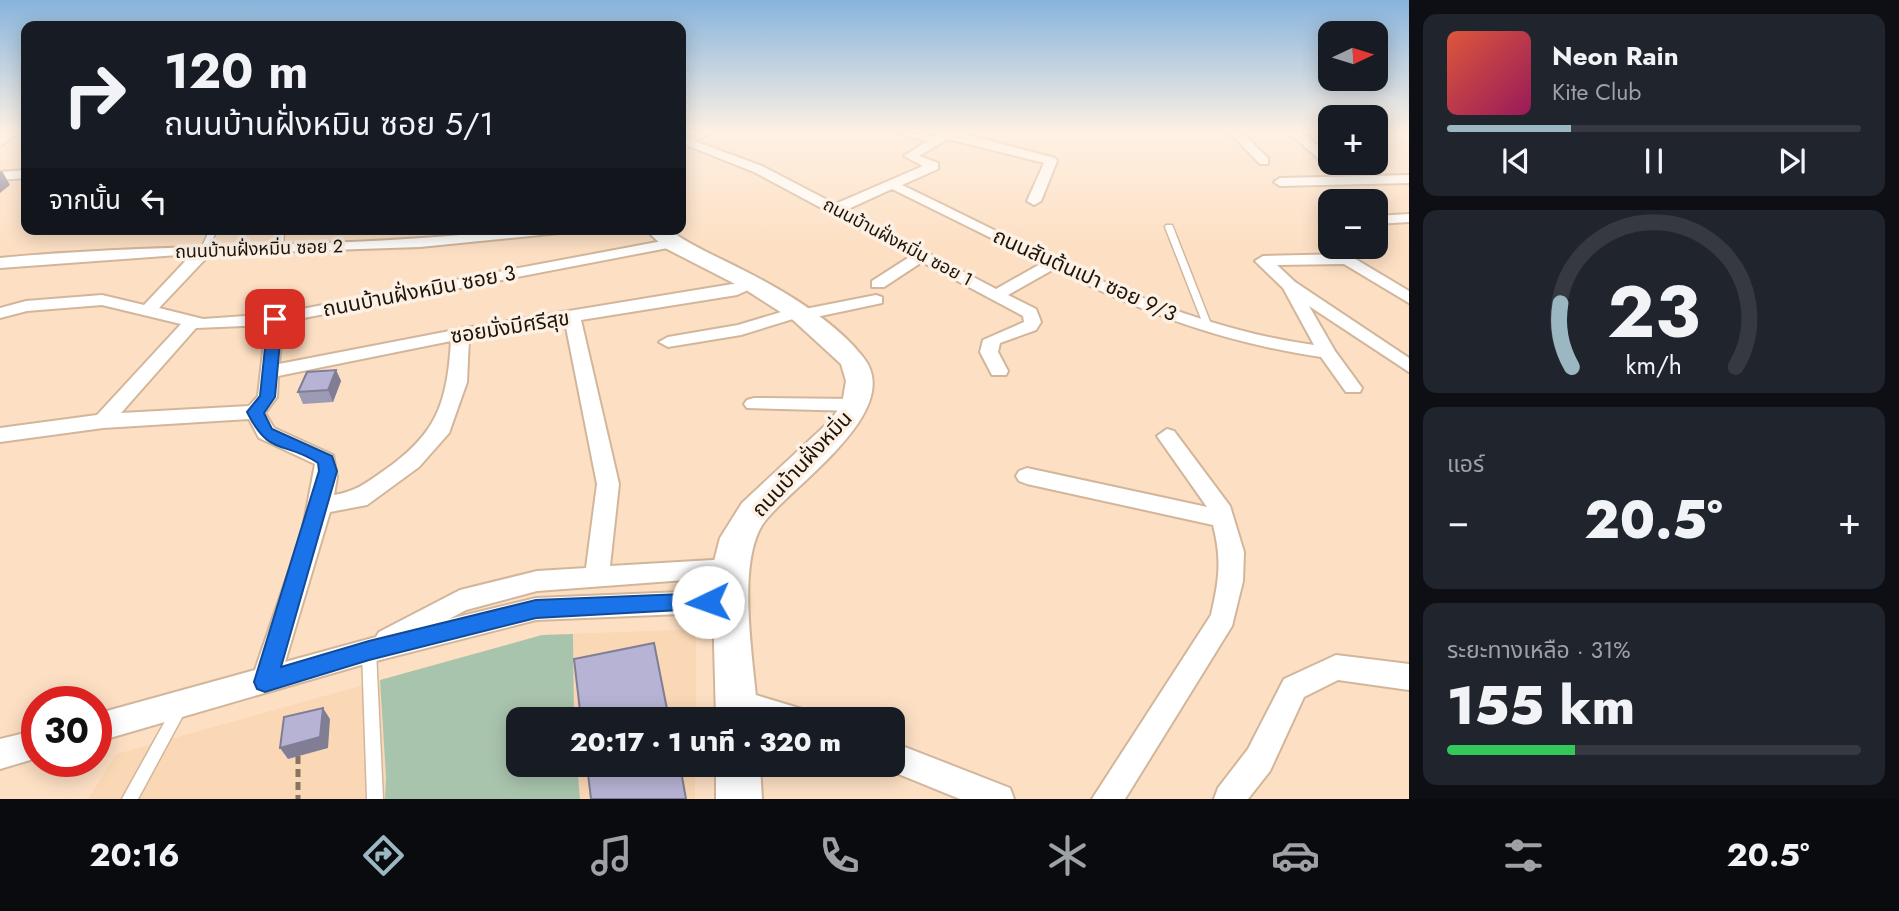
<!DOCTYPE html>
<html lang="th">
<meta charset="utf-8">
<style>
body{margin:0;font-family:Jost,"Noto Sans Thai",sans-serif;background:#20242c;color:#f1f3f6;height:100vh;display:flex;flex-direction:column;font-size:26px;white-space:nowrap}
*{box-sizing:border-box;margin:0}
p{font-size:23px;color:#9ea1a6}
.icon{flex:none;width:38px;height:38px;fill:none;stroke:currentColor;stroke-width:2;stroke-linecap:round;stroke-linejoin:round}
.map{position:relative;flex:1;overflow:hidden}
.panel{display:flex;flex-direction:column;gap:14px;padding:14px;background:#0d0f14;width:490px}
.panel>*{flex:none}
.guide{position:absolute;left:21px;top:21px;width:665px;height:214px;border-radius:14px;box-shadow:0 4px 18px #0003;background:#171b24;color:#f1f3f6;overflow:hidden}
.needle{width:46px;rotate:86deg}
.fabs{position:absolute;left:1318px;top:21px;display:grid;gap:14px}
.fabs a{display:grid;place-items:center;width:70px;height:70px;border-radius:14px;background:#171b24;box-shadow:0 4px 18px #0003;font-size:35px}
.speed{position:absolute;left:21px;top:686px;display:flex;gap:14px;font-size:35px;font-weight:700;text-align:center}
.speed>*{display:grid;place-content:center;width:91px;height:91px;border-radius:50%;background:#171b24;box-shadow:0 4px 18px #0003;line-height:1}
.speed .limit{border:10px solid #d22;background:#fff;color:#111}
.pin{position:absolute;display:grid;place-items:center;width:60px;height:60px;color:#fff;margin:-30px;border-radius:14px;box-shadow:0 4px 10px #0006}
.me{position:absolute;width:77px;margin:-38px;rotate:267deg;stroke-linejoin:round;filter:drop-shadow(0 0 5px #0008)}
.turn{display:flex;align-items:center;gap:24px;height:147px;padding:0 28px;font-size:32px}
.turn .icon{width:91px;height:91px;stroke-width:2.5}
.turn b{display:block;font-size:49px;line-height:60px}
.then{display:flex;align-items:center;height:66px;padding:0 28px;background:#0003;gap:14px;font-size:26px}
.big{font-size:52px;font-weight:800;line-height:1.1}
.panel .card{flex:1;display:flex;flex-direction:column;justify-content:center;gap:10px;min-width:0;padding:0 24px;border-radius:14px;background:#20242c}
.panel .dial{align-items:center;gap:0}
.dial svg{height:182px;overflow:visible;fill:none;stroke:#363941;stroke-width:7;stroke-linecap:round;text-anchor:middle}
.dial text{fill:#f1f3f6;stroke:none}
.song{display:flex;align-items:center;gap:21px}
.cover{width:84px;height:84px;border-radius:10px;background:linear-gradient(135deg,hsl(10 70% 55%),hsl(330 70% 35%))}
.played{height:7px;border-radius:4px;background:linear-gradient(90deg,#9ab7c2 30%,#363941 30%)}
.keys{display:flex;justify-content:space-around;direction:ltr}
.heat{display:flex;justify-content:space-between;align-items:center;font-size:38px;direction:ltr}
.charge{height:10px;border-radius:5px;background:linear-gradient(90deg,#34c759 31%,#363941 0)}
.trip{position:absolute;left:506px;top:707px;width:399px;height:70px;border-radius:14px;background:#171b24;box-shadow:0 4px 18px #0003;font-weight:800;line-height:70px;text-align:center}
.tabs{display:flex;height:112px;justify-content:space-around;align-items:center;background:#090b0e;color:#9ea1a6}
.tabs .icon{width:49px;height:49px}
.tabs .selected{color:#9ab7c2}
.tabs b{font-size:32px;color:#f1f3f6}
main{display:flex;flex:1;min-height:0}
.map>svg:first-child{display:block}
</style>
<main>
<div class="map">
<svg width="1409" height="799" viewBox="0 0 1409 799">
<rect width="100%" height="100%" fill="#fde0c4"/>
<path fill="#fbd8b5" d="M696 629V719H518V765H695V799H88L116 754 542 635Z"/>
<path fill="#a9c4ad" d="M573 634 574 719H518V765H577L580 799H385L386 777 380 680 542 635Z"/>
<g fill="none" stroke-linecap="round" stroke-linejoin="round">
<defs>
<path id="lane" d="M707 132H715L689 142 684 141Z
M1166 225H1172L1173 227 1213 329 1212 331 1209 332 1205 329 1165 227Z
M210 229H217L208 251 204 253H201L200 251Z
M276 229H284L283 249 279 251 275 249Z
M369 645 374 647 376 651 383 799H367L362 651 364 647Z
M179 703 184 705 186 710 138 799H122L174 705Z"/>
<path id="street" d="M6 132H19L0 146V136Z
M895 132 936 136 943 132H957L1055 158 1057 161 1041 201 1034 205 1027 201 1044 163 948 139 919 156 938 163V169L902 185C1035 248 1166 325 1314 345L1283 288 1255 261 1263 256 1347 254 1409 291V303L1344 264 1277 265 1295 282 1409 358V372L1309 306 1335 351 1362 388 1360 392H1346L1321 357C1224 343 1142 312 1054 269L1008 295 1036 309 1041 322 1036 330 1000 343 998 352 1008 371 1006 375H992L980 352 983 340 1024 322 1023 316 922 262 884 287H872V281L911 256 754 172 681 143V136L762 166 835 204 923 166 904 156 927 141ZM892 189 1042 263 996 289 846 210Z
M1229 132H1241L1268 158V164H1260Z
M1288 132H1301L1330 156V163H1336L1326 165Z
M26 170V178L0 180V172Z
M1409 175V183L1280 186 1274 182 1280 178Z
M1409 214V222L1376 224V216Z
M521 229H567L560 233 420 247 210 254 159 308 203 319 275 314 673 239 680 243 673 247 283 322 279 364 460 329 757 280V286L737 295 581 320 619 484 610 566 730 559 739 562 742 569 739 576 537 591 466 610 449 619 536 598 730 590 739 594 743 601 739 608 730 612 536 620 368 663 96 742V714L255 670 302 533 315 464 259 438 249 419 103 428 0 442V428L97 415 181 324 102 305 27 311 0 318V308L26 301 102 295 144 305 192 254 0 268V258C173 241 348 250 521 229ZM565 322 597 484 586 568 537 571 460 590 379 632 376 637 285 662 330 512 367 505 419 467 449 433 467 382 469 338ZM266 325 258 396 249 406 121 413 196 328ZM451 341C447 405 436 435 382 472 365 484 354 492 334 495L337 477 333 455 274 428 265 413 277 397 278 376Z
M876 295 882 297V303L802 320 796 318 741 335 668 347 659 342 668 337 738 325 798 307 805 309Z
M754 398 856 399 866 405 856 411 747 408 744 404 747 400Z
M1167 429 1174 431 1230 506 1244 552 1243 581 1232 626 1125 799H1092L1211 615C1219 580 1222 560 1213 525L1027 484 1019 481 1016 476 1019 471 1027 468 1207 507 1157 436Z
M1336 655 1409 664V690L1338 680 1304 697 1270 771 1248 799H1214L1218 788 1248 749 1284 679Z
M736 689 802 709 806 719H749L726 711 722 702 726 693Z
M37 730V758L0 769V739Z
M892 742 1010 788 1014 799H960L881 767 880 765H892Z"/>
<path id="secondary" d="M645 229H668C691 246 718 257 743 270 783 290 835 321 863 357 906 410 794 484 765 521 734 562 755 667 758 719H716L712 569 720 538 742 503 830 421 842 404 846 381 841 364 793 320 743 288 665 248Z
M716 765H760L762 799H716Z"/>
</defs>
<use href="#lane" stroke="#d2b69b" stroke-width="3"/>
<use href="#street" stroke="#d2b69b" stroke-width="4"/>
<use href="#secondary" stroke="#d2b69b" stroke-width="4"/>
<path stroke="#877461" stroke-width="5" stroke-dasharray="8 5" stroke-linecap="butt" d="M298 756V799"/>
<use href="#lane" fill="#fff" fill-rule="evenodd"/>
<use href="#street" fill="#fff" fill-rule="evenodd"/>
<use href="#secondary" fill="#fff" fill-rule="evenodd"/>
</g>
<path fill="#9d9ab6" d="M336 370 341 381 333 402 303 404 298 392Z"/>
<path fill="#807d94" d="M2 171 10 185 0 193V172Z
M336 370 341 381 333 402 328 390Z
M323 708 330 719 328 748 288 759 280 748Z
M667 709 668 719H651L650 712Z"/>
<path fill="#b7b3d4" stroke="#807d94" stroke-width="2" d="M336 370 328 390 298 392 307 372Z
M654 643 667 709 650 712 652 719H581L574 659Z
M323 708 320 737 280 748 284 717Z
M587 765H680L686 799H591Z"/>
<linearGradient id="sky" x2="0" y2="1"><stop stop-color="#87b4dc"/><stop offset="0.54" stop-color="#fef1e4"/><stop offset="1" stop-color="#fef1e4" stop-opacity="0"/></linearGradient>
<rect width="1409" height="244" fill="url(#sky)"/>
<path fill="#1a73e8" stroke="#114b97" stroke-width="2" d="M275 314 282 319 275 397 264 413 272 429 332 456 337 471 281 667 369 641 536 600 708 593 716 595 719 602 716 608 536 618 369 660 265 692 257 689 254 682 319 471 318 463C284 440 270 458 247 412L260 396 268 319Z"/>
<g text-anchor="middle" dominant-baseline="central" stroke-width="7" stroke-linejoin="round" paint-order="stroke">
<g font-size="18" fill="#1e1409" stroke="#fdf1e5">
<text transform="translate(898 242) rotate(28)">ถนนบ้านฝั่งหมิ่น ซอย 1</text>
<text transform="translate(259 249) rotate(-2)">ถนนบ้านฝั่งหมิ่น ซอย 2</text>
</g>
<g font-size="21" fill="#1e1409" stroke="#fdf1e5">
<text transform="translate(1085 275) rotate(24)">ถนนสันต้นเปา ซอย 9/3</text>
<text transform="translate(419 291) rotate(-11)">ถนนบ้านฝั่งหมิน ซอย 3</text>
<text transform="translate(510 327) rotate(-9)">ซอยมั่งมีศรีสุข</text>
<text transform="translate(802 464) rotate(-47)">ถนนบ้านฝั่งหมิ่น</text>
</g>
</g>
</svg>
<div class="fabs">
<a><svg class="needle" viewBox="-14 -14 28 28"><path d="M0-13l5 13h-10z" fill="#e53935"/><path d="M0 13l5-13h-10z" fill="#9ea1a6"/></svg></a>
<a>+</a>
<a>−</a>
</div>
<div class="speed"><div class="limit">30</div></div>
<div class="pin" style="left:275px;top:319px;background:#d93025"><svg class="icon" aria-label="arrive" viewBox="0 0 24 24"><path d="M6 21V4h12l-3 4 3 4H6"/></svg></div>
<svg class="me" style="left:708px;top:602px" viewBox="-20 -20 40 40"><circle r="19" fill="#fff"/><path d="M0-13L10 11 0 6-10 11z" fill="#1a73e8"/></svg>
<div class="trip">20:17 · 1 นาที · 320 m</div>
<div class="guide">
<div class="turn"><svg class="icon" aria-label="right" viewBox="0 0 24 24"><path d="M7 20v-9h11M14 6l5 5-5 5"/></svg><div><b>120 m</b>ถนนบ้านฝั่งหมิน ซอย 5/1</div></div>
<div class="then">จากนั้น<svg class="icon" aria-label="left" viewBox="0 0 24 24"><path d="M17 20v-9H6M10 6l-5 5 5 5"/></svg></div>
</div>
</div>
<section class="panel">
<div class="card">
<div class="song"><i class="cover"></i><div><b>Neon Rain</b><p>Kite Club</p></div></div>
<div class="played"></div>
<div class="keys"><svg class="icon" aria-label="previous" viewBox="0 0 24 24"><path d="M18 5L8 12l10 7zM5 5v14"/></svg><svg class="icon" aria-label="pause" viewBox="0 0 24 24"><path d="M8 5v14M16 5v14"/></svg><svg class="icon" aria-label="next" viewBox="0 0 24 24"><path d="M6 5l10 7-10 7zM19 5v14"/></svg></div>
</div>
<div class="card dial"><svg viewBox="0 0 100 80">
<path d="M14 69A42 42 0 1 1 86 69"/>
<path d="M14 69A42 42 0 0 1 9 41" stroke="#9ab7c2"/>
<text x="50" y="56" font-size="32" font-weight="700">23</text>
<text x="50" y="72" font-size="11">km/h</text>
</svg></div>
<div class="card"><p>แอร์</p>
<div class="heat"><a>−</a><b class="big">20.5°</b><a>+</a></div>
</div>
<div class="card"><p>ระยะทางเหลือ · 31%</p><b class="big">155 km</b><div class="charge"></div></div>
</section>
</main>
<nav class="tabs">
<b>20:16</b>
<svg class="icon selected" aria-label="directions" viewBox="0 0 24 24"><path d="M12 3l9 9-9 9-9-9zM9 14v-3h6M13 9l2 2-2 2"/></svg>
<svg class="icon" aria-label="music" viewBox="0 0 24 24"><path d="M9 18V5l10-2v13"/><circle cx="6" cy="18" r="3"/><circle cx="16" cy="16" r="3"/></svg>
<svg class="icon" aria-label="phone" viewBox="0 0 24 24"><path d="M5 4h4l2 5-3 2q2 4 5 5l2-3 5 2v4C11 20 4 13 5 4z"/></svg>
<svg class="icon" aria-label="climate" viewBox="0 0 24 24"><path d="M12 3v18M4 7l16 10M4 17L20 7"/></svg>
<svg class="icon" aria-label="car" viewBox="0 0 24 24"><path d="M5 17H2v-5l4-1 3-4h7l3 4 3 1v5h-3M9 17h6M6 11h13"/><circle cx="7" cy="17" r="2"/><circle cx="17" cy="17" r="2"/></svg>
<svg class="icon" aria-label="filters" viewBox="0 0 24 24"><path d="M4 7h16M4 17h16"/><circle cx="9" cy="7" r="2"/><circle cx="15" cy="17" r="2"/></svg>
<b>20.5°</b>
</nav>
